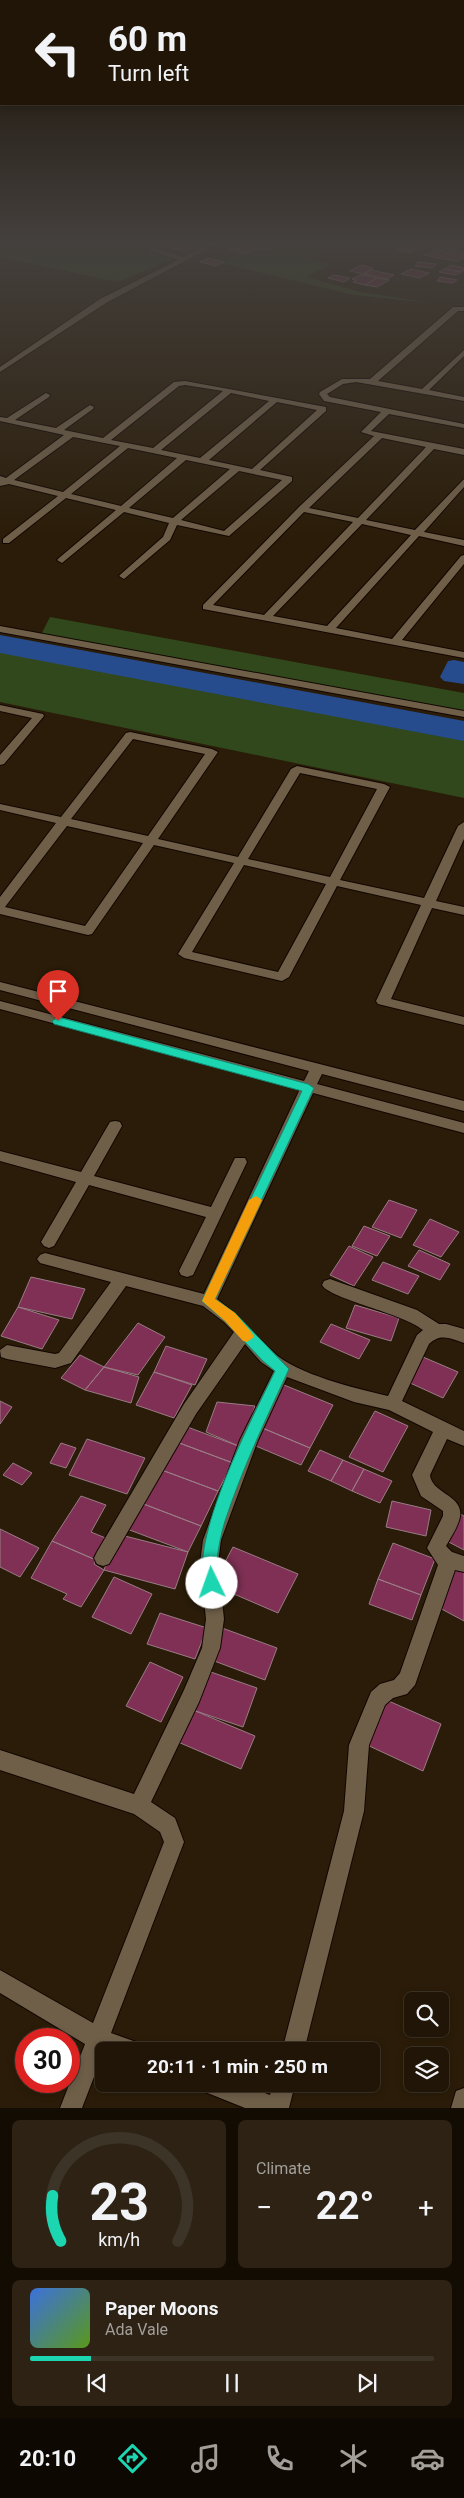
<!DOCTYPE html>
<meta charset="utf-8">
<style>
body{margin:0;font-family:Roboto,sans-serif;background:#2d2214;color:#f1f3f6;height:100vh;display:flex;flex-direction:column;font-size:19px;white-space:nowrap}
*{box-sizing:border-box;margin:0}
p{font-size:16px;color:#a29f9b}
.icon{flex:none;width:28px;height:28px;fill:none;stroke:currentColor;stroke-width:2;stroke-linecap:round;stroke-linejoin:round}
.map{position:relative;height:2108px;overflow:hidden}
.panel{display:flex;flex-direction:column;gap:12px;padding:12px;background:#120c03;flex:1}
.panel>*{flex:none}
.banner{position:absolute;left:0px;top:0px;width:465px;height:105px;box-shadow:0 2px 8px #0003,0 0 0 1px #3d3428;background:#201506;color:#f1f3f6;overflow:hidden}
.tools{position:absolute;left:404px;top:1992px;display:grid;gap:10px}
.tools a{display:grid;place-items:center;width:45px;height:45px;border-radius:8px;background:#201506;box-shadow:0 2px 8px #0003,0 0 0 1px #3d3428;font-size:25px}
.speed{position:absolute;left:15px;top:2028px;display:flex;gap:10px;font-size:25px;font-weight:700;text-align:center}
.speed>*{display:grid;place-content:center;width:65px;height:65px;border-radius:50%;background:#201506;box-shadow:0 2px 8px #0003,0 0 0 1px #3d3428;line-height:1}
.speed .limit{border:8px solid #d22;background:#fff;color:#111}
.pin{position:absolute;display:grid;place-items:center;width:42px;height:42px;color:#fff;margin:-51px -21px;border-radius:50% 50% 50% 0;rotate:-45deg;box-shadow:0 0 5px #0007}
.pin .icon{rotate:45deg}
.me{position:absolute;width:55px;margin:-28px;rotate:357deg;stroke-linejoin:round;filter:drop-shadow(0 0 4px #0008)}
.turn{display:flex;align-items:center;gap:18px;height:105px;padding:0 25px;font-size:22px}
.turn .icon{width:65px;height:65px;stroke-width:2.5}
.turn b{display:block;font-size:35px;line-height:42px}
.big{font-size:38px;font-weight:700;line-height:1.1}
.panel .widget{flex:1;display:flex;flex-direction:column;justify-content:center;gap:8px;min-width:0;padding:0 18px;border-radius:8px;background:#2d2214}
.panel .dial{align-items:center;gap:0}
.dial svg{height:130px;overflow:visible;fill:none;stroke:#3d3428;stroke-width:7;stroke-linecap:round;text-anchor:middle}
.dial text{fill:#f1f3f6;stroke:none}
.song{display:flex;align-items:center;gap:15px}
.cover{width:60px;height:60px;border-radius:8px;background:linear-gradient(135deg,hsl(220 70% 55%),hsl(90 70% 35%))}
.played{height:5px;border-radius:2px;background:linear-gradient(90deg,#1cd5b1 15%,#3d3428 15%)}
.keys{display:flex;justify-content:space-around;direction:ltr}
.heat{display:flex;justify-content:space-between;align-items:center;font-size:28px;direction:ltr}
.panel .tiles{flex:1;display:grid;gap:12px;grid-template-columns:1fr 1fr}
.widget:last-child{grid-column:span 2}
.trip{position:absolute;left:95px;top:2042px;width:285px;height:50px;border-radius:8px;background:#201506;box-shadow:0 2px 8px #0003,0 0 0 1px #3d3428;font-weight:700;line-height:50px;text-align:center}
.tab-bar{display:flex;height:80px;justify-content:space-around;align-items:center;background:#0d0802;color:#a29f9b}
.tab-bar .icon{width:35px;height:35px}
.tab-bar .current{color:#1cd5b1}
.tab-bar b{font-size:22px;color:#f1f3f6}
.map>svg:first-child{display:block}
</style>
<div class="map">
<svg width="464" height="2108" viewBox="0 0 464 2108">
<rect width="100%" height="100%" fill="#2a1c08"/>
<path fill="#30481c" d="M0 242H125L181 255 118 282 0 257Z
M264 242H340L309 259 329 264 307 277 360 292 432 303 354 295 221 263Z
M50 617 464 693V714L40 637Z
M0 644 464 731V798L0 702Z"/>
<path fill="#274c8d" d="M454 660 464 662V684L444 681 440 677 448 661Z"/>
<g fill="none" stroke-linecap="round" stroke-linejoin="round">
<path fill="#274c8d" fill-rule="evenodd" d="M0 635 464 721V741L0 653Z"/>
</g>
<path fill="#7f3054" stroke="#997c86" d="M244 243 257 246 271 248 256 250 238 246Z
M408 243 422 247 409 253 395 250Z
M180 244 193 247 185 251 171 248Z
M448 244 461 247 454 250 440 247Z
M235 247 251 252 245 254 229 249Z
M440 247 454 250 438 258 424 255Z
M454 250 464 253V258L458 261 438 258Z
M208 258 224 262 216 266 200 262Z
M418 262 436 264 433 268 415 266Z
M361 265 373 268 363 274 350 271Z
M451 265 464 268V270L461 272 445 269Z
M411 269 429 273 420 278 401 274Z
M445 269 461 272 455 275 439 272Z
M371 270 394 275 387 279 364 274Z
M334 275 350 278 344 282 328 278Z
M360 275H365L377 278 365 285 353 282 356 280 352 279Z
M440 277 457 280 453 283 437 281Z
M377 278 389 280 377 287 365 285Z
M389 1200 417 1210 401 1238 372 1227Z
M430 1219 459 1232 441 1257 413 1245Z
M364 1226 390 1236 377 1256 352 1246Z
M349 1246 373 1257 354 1286 330 1275Z
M419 1250 450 1264 440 1280 408 1266Z
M383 1262 419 1276 408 1294 372 1280Z
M31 1277 85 1289 72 1319 18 1307Z
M355 1305 399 1318 391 1341 346 1328Z
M18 1307 59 1320 42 1349 1 1336Z
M138 1323 165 1337 138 1375 104 1367Z
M331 1324 370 1340 359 1359 320 1342Z
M166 1346 207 1359 195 1385 154 1372Z
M80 1355 104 1367 85 1390 61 1378Z
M423 1357 458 1372 443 1398 408 1382Z
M104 1367 139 1377 131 1403 85 1390Z
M154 1372 192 1385 174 1418 136 1405Z
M284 1385 333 1405 310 1448 260 1427Z
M0 1401 12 1407 0 1424Z
M217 1402 255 1406 241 1447 206 1432Z
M375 1411 408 1426 383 1472 349 1457Z
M182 1425 241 1447 233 1463 174 1441Z
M260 1427 310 1448 301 1465 251 1444Z
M87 1439 145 1458 127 1494 69 1475Z
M174 1441 233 1463 218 1491 159 1469Z
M61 1443 76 1448 66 1468 50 1463Z
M320 1450 343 1460 331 1481 308 1471Z
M343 1460 364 1469 352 1491 331 1481Z
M13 1463 32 1473 22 1485 3 1475Z
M159 1469 218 1491 201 1526 141 1503Z
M364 1469 392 1481 380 1503 352 1491Z
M81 1496 106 1505 91 1532 108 1539 96 1560 52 1541Z
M392 1501 431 1510 426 1536 386 1527Z
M141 1503 201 1526 188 1552 127 1529Z
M458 1513 464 1516V1550L443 1539Z
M0 1529 39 1548 20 1577 0 1567Z
M117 1534 188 1552 175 1589 104 1570Z
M52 1541 96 1560 94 1564 104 1570 81 1607 63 1599 67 1594 31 1578Z
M393 1543 435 1559 421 1595 378 1579Z
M233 1547 298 1574 278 1613 213 1585Z
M457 1567 464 1571V1621L436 1606Z
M114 1577 152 1594 131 1634 92 1617Z
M378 1579 421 1595 412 1620 369 1604Z
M160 1613 207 1628 195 1659 147 1644Z
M222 1628 277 1648 265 1680 209 1659Z
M150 1662 183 1677 161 1722 126 1706Z
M208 1671 257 1688 243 1727 193 1710Z
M384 1699 441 1724 423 1771 365 1744Z
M193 1710 255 1736 241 1769 178 1742Z"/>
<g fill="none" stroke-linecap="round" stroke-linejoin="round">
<defs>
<path id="minor" d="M127 242H138L183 257 212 242H221L106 303 0 372V367L100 299 178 260Z
M453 307H464V311H458L378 381 422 389 464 350V356L429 390 464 397V401L356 382 343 384 327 394 330 397 464 424V428L389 414 371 431 464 449V455L434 449 366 520 415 530 464 479V487L424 532 464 540V546L419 536 336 628 392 639 461 556 464 555V564L402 640 464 652V658L203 609V605L299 507 374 436 361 432 381 412 324 401 319 394 320 392 342 379H370ZM382 438 426 447 358 518 309 508ZM304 512 353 522 264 615 213 605ZM362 524 411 535 327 626 273 616Z
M185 381 326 407V411L260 470 292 477V481L229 536 177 525 170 540 124 579 119 576 121 574 163 537 169 523 124 512 62 563 57 560 59 558 116 510 66 498 9 543H3V539L58 496 9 484 0 486V476L6 478 64 435 0 421V417L7 418 46 393 50 395 49 397 15 420 56 428 90 405 94 407 93 409 64 430 103 438 174 382ZM185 385 223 391 153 448 111 440 179 386ZM231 393 269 401 200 458 161 450ZM277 402 317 410 252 469 209 460ZM73 437 120 446 63 492 14 480ZM128 448 177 458 121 506 71 494ZM186 460 230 469 173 518 129 508ZM239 471 282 480 224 531 181 520Z
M0 626 464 711V717L0 632Z
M0 705 43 714 44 716 4 764 0 765V755L32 718 0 711Z
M130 732 212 749 218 752 158 839 238 857 291 769 297 766 384 784 390 787 340 880 424 898 458 826 464 822V839L436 901 464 907V915L432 908 391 999 464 1017V1025L378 1004 376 1001 421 905 337 886 289 977 282 981 184 958 178 954 234 863 154 845 92 934 88 935 0 914V897L56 823 0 810V804L61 817 126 733ZM133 739 205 754 148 836 71 819ZM300 773 377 789 330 877 248 859ZM67 826 143 843 85 926 5 907ZM244 865 326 884 278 972 192 952Z
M0 982 464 1101V1111L322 1074 317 1084 464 1123V1133L313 1093 217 1299C239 1315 253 1334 273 1352 298 1375 355 1388 388 1396L417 1335 423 1330C402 1313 330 1299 322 1285L324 1281 330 1279 417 1310 439 1324H446L464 1329V1343C450 1338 440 1333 429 1344L402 1401 464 1431V1446L447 1439 430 1475C432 1494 464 1495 460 1517 458 1527 451 1537 446 1546L452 1552 464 1556V1572L455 1570 415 1685 407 1694 393 1698 385 1705 369 1745 364 1811 304 2051H282L344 1811 349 1745 371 1692 380 1684 394 1680 400 1673 438 1565 427 1548 443 1516V1511L421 1496 412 1475 433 1432 389 1410 354 1402 287 1377 258 1440 221 1540 218 1563 224 1619 220 1648 199 1702 151 1802 175 1818 184 1842 111 2033 139 2043 142 2051H104L82 2108H60L85 2044 0 1993V1970L93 2023 164 1842 160 1832 134 1814 0 1770V1750L134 1794 184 1690 202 1648 206 1619 200 1563 203 1540 240 1440 274 1371 261 1362 245 1344 196 1414 109 1564 103 1566 97 1564 94 1558 97 1552 184 1404 234 1332 224 1322 203 1306 126 1286 71 1363 55 1368 7 1359 1 1357 0 1350 7 1345 55 1354 59 1353 111 1282 40 1263 37 1259 40 1255 45 1253 204 1294 300 1089 0 1009V1001L304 1081 309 1071 0 990Z
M115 1121 120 1122 122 1126 94 1176 211 1207 235 1158H245L247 1162 193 1275 187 1277 181 1275 179 1271 206 1217 89 1185 54 1246 49 1248 44 1246 41 1242 76 1182 0 1161V1151L81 1172 110 1122Z
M202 2084H241L270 2095 273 2084H295L289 2108H245L205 2092Z
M464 2088V2108H451L456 2091Z"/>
</defs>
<use href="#minor" stroke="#120600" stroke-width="2"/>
<use href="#minor" fill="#6f5f49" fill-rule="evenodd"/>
</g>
<linearGradient id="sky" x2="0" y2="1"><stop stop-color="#170f04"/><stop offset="0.45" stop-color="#44403d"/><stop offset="1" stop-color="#44403d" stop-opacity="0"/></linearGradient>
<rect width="464" height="538" fill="url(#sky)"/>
<path fill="#1cd5b1" stroke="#128a73" d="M58 1017 308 1084 314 1088 215 1299 235 1313 289 1369C266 1419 242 1469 225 1521 221 1534 218 1548 217 1562 217 1571 221 1579 217 1588L212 1590 206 1588C186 1543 254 1415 275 1371L263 1361 225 1321 202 1301 302 1091 54 1024 52 1021Z"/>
<path fill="#f59e0b" d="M256 1196 262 1200 215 1299 235 1313 252 1333 254 1337 247 1342 243 1341 225 1321 202 1301 249 1200Z"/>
</svg>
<div class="tools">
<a><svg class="icon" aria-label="search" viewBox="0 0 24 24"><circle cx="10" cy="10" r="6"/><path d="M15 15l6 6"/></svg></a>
<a><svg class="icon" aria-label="layers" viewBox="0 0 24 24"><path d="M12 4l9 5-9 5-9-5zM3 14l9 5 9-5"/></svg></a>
</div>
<div class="speed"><div class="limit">30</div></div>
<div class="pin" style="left:58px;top:1021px;background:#d93025"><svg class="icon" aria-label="arrive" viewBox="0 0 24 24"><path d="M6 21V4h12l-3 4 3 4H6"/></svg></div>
<svg class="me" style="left:212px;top:1583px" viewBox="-20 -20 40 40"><circle r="19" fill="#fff"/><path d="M0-13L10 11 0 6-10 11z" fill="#1cd5b1"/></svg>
<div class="trip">20:11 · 1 min · 250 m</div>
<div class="banner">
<div class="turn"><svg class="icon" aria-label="left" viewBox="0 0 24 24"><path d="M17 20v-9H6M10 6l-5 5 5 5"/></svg><div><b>60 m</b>Turn left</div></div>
</div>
</div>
<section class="panel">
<div class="tiles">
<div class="widget dial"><svg viewBox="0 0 100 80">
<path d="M14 69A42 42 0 1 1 86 69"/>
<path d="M14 69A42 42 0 0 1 9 41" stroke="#1cd5b1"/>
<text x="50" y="56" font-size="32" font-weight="700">23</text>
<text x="50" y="72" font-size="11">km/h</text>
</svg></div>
<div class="widget"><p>Climate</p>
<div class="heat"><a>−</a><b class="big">22°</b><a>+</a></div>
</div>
<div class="widget">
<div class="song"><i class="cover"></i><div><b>Paper Moons</b><p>Ada Vale</p></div></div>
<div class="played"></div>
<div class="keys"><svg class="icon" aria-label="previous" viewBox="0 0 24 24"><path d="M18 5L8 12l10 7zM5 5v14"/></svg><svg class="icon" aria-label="pause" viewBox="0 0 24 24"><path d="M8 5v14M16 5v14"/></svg><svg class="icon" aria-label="next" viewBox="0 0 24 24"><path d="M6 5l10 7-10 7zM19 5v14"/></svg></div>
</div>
</div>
</section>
<nav class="tab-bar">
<b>20:10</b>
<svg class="icon current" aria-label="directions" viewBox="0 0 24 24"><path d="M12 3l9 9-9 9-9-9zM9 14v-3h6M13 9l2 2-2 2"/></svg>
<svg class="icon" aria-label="music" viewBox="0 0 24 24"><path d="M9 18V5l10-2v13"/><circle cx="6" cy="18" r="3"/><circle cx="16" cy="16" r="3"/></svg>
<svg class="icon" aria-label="phone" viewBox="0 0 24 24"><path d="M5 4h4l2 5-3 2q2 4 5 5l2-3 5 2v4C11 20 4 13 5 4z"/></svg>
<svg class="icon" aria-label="climate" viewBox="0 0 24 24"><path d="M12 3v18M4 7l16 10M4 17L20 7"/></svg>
<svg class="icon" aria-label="car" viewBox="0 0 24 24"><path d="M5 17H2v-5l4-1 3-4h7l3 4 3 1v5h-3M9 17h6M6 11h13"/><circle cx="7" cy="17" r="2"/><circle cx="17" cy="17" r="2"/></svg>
</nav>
